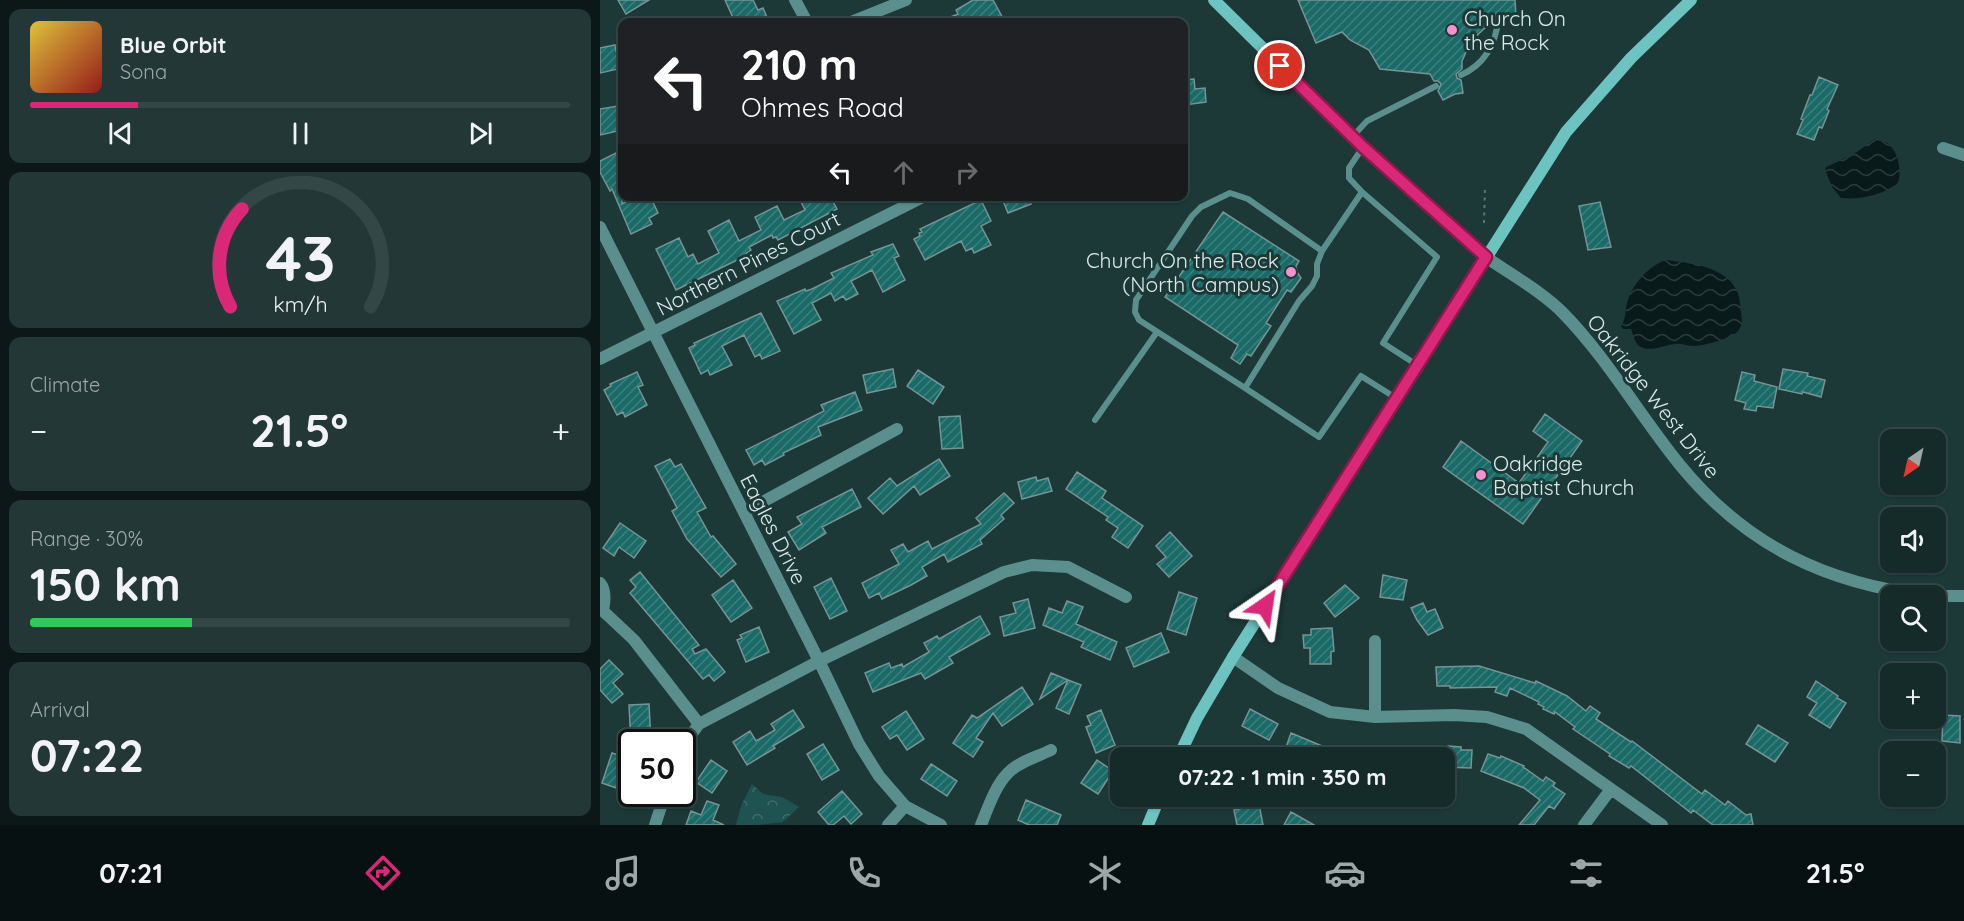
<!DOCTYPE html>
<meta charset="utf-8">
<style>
body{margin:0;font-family:Quicksand,sans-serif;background:#223736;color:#f1f3f6;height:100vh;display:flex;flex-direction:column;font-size:22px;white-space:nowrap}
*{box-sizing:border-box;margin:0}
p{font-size:20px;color:#9da7a8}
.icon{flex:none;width:33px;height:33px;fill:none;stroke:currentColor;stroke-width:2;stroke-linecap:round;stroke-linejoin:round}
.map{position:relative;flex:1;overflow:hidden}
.sheet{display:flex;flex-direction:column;gap:9px;padding:9px;background:#0c1817;width:600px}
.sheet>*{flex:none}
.top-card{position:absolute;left:18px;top:18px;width:570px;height:183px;border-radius:12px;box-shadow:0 2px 4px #0004,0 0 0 2px #344747;background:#202124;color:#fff;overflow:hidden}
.needle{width:39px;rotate:214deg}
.buttons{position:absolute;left:1280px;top:429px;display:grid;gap:12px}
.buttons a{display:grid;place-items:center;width:66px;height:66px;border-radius:12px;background:#152b2a;box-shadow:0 2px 4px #0004,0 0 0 2px #344747;font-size:30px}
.speed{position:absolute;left:18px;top:729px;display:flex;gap:12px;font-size:30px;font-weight:700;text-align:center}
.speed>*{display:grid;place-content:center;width:78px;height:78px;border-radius:50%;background:#152b2a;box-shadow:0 2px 4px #0004,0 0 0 2px #344747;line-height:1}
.speed .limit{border:3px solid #111;border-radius:9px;background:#fff;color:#111}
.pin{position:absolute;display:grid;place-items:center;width:51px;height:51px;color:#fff;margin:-26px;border:3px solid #fff;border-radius:50%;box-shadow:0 2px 6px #0007}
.me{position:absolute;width:66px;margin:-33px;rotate:32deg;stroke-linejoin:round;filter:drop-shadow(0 0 4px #0008)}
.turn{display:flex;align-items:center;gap:21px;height:126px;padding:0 24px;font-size:27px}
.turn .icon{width:78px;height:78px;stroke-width:2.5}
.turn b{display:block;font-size:42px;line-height:51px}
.lanes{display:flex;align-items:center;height:57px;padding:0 24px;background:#0003;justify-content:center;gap:30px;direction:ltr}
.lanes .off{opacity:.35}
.big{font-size:45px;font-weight:800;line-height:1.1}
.sheet .widget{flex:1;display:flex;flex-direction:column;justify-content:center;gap:9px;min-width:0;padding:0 21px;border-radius:12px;background:#223736}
.sheet .dial{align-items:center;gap:0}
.dial svg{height:156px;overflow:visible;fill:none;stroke:#344747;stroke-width:7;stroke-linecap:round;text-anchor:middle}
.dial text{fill:#f1f3f6;stroke:none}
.song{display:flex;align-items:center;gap:18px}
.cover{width:72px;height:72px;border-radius:9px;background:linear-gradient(135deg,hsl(50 70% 55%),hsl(0 70% 35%))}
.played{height:6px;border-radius:3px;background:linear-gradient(90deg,#db2777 20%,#344747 20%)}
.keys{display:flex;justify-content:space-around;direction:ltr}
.heat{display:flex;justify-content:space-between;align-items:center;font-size:33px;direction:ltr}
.charge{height:9px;border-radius:4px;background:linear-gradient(90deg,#34c759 30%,#344747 0)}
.trip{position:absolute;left:510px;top:747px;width:345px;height:60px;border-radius:12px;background:#152b2a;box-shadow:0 2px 4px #0004,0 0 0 2px #344747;font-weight:800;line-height:60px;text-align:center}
.menu{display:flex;height:96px;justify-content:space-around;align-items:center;background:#081111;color:#9da7a8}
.menu .icon{width:42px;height:42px}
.menu .current{color:#db2777}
.menu b{font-size:27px;color:#f1f3f6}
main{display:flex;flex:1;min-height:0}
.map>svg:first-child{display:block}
</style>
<main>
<section class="sheet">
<div class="widget">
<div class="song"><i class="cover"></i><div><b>Blue Orbit</b><p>Sona</p></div></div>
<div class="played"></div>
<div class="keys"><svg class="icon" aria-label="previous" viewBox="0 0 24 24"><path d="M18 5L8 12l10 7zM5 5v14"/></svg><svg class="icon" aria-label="pause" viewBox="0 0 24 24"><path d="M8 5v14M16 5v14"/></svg><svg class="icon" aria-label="next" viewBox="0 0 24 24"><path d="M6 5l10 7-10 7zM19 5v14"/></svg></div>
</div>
<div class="widget dial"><svg viewBox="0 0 100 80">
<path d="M14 69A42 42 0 1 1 86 69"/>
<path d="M14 69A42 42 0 0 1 20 19" stroke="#db2777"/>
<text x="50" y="56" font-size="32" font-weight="700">43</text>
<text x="50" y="72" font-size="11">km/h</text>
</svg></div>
<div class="widget"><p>Climate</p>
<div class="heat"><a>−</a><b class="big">21.5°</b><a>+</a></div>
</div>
<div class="widget"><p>Range · 30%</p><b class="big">150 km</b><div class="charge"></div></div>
<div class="widget"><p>Arrival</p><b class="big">07:22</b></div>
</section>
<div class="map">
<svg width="1364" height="825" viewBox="0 0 1364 825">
<defs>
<pattern id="forest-crowns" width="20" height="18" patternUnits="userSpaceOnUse" patternTransform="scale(1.5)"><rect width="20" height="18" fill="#1e5352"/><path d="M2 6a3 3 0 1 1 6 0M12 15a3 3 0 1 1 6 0" fill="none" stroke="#3e6c6b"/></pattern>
<pattern id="water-waves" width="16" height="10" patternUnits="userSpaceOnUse" patternTransform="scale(1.5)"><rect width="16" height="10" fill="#081b1a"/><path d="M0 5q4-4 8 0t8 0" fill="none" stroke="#2b3c3b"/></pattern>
<pattern id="building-hatch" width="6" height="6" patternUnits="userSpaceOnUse" patternTransform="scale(1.5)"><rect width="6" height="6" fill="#1a6a68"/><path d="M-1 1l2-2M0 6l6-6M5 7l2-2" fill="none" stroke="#3b7f7e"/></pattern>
</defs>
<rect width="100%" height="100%" fill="#1c3938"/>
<path fill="url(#forest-crowns)" d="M152 784 163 794 182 797 199 807 183 822 157 825H136L141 806Z"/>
<path fill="url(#water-waves)" d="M1275 139C1296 140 1303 166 1298 183 1283 195 1260 200 1241 198L1232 187 1225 170 1226 167 1254 154Z
M1066 260C1088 263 1124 266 1136 289 1140 296 1140 305 1141 312 1142 320 1143 327 1136 333 1129 339 1103 346 1093 346 1086 346 1081 343 1075 344 1065 345 1053 351 1043 348 1034 345 1034 336 1031 329H1023L1021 326C1026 319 1025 311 1027 303 1032 285 1048 266 1066 260Z"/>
<path fill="url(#building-hatch)" stroke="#759493" stroke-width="1.5" d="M18 0H49L26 14Z
M125 0H153L158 10 163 8 169 22H135Z
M373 0H393L405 22H338L358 14 356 10Z
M698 0H915L916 17 903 18 899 15H896L892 23 886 27 871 41 862 61V69L856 74 857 78 861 80 863 93 855 94 843 100 838 91 841 84 838 81H834L830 74 780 69 769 50 750 40 742 32 716 43Z
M15 45 16 51 21 50 22 68 0 73V48Z
M1219 77 1238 85 1227 109 1229 111 1222 128 1219 127 1214 140 1197 134 1203 120 1201 119 1210 95H1212Z
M594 79 595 89 605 88 606 102 584 105V80Z
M18 106 22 130 0 135V109Z
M22 150V204L37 196H50L58 213 49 218 52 224 31 234 12 189 10 191 0 172V161Z
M198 196H230L237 209 178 240 176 237 173 238 172 235 149 247 151 250 135 261 76 290 56 249 79 238 88 257 93 254 98 264 119 253 108 231 129 220 139 241 161 230 155 217 177 206 184 220 205 210Z
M401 196H428L431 204 408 213Z
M381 200 391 221 381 226 391 245 374 253 372 248 366 251 361 241 325 260 314 239 320 236 319 233 322 232 320 229Z
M1000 202 1011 247 988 250 979 206Z
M623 212 699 261 696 266 697 272 701 278 691 292 687 290 666 323 671 326 651 356 647 354 640 364 631 358 638 345 565 297Z
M293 244 299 256 294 258 305 280 283 292 272 270 251 281 258 294 246 300 243 296 235 301 231 293 212 303 221 320 194 334 177 301 205 289 206 291 212 289 234 278 231 273 273 255 271 252Z
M161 313 180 351 162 359 160 354 155 357 144 335 122 346 132 365 110 375 108 370 101 374 89 348 95 345 94 343Z
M293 369 296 387 267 393 263 375Z
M1183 369 1208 373 1207 376 1225 380 1221 397 1203 392 1202 394 1179 389Z
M318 370 344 387 333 404 307 386Z
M37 372 43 385 38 387 47 405 25 417 23 412 17 415 4 390 11 386 10 384Z
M1142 372 1155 375 1154 381 1177 387 1173 408 1157 406 1156 411 1144 409 1146 403 1135 400Z
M255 392 262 410 218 427 221 435 183 453 184 455 165 465 162 460 154 465 146 450 224 411 221 405Z
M945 414 982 441 923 524 843 467 861 441 919 483 948 442 933 431Z
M360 416 363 448 342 449 339 417Z
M70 459 75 467 81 464 106 508 97 512 111 537 113 536 136 564 121 577 87 539 72 511 77 508 55 466Z
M339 459 350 476 320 495 314 486 283 514 268 498 290 478 297 486Z
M477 472 506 491 502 498 543 526 528 548 512 537 518 528 506 520 508 517 466 489Z
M436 477 437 481 448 478 452 491 422 499 418 482Z
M252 489 261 507 222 527 226 533 199 550 188 532 202 524 197 517Z
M404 493 414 503 401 515 404 519 380 540 382 544 348 562 344 554 322 567 327 576 311 585 282 599 279 593 269 598 262 583 299 564 291 550 303 544 308 552 328 541 332 549 381 524 376 518Z
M20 523 46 541 34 558 19 547 14 556 3 548Z
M570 532 592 556 569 577 557 564 566 557 556 546Z
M40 572 99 645 92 649 95 654 106 649 125 672 114 681 109 675 103 679 30 593 36 587 30 580Z
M783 575 807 580 803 600 780 597Z
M231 578 247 611 230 619 214 587Z
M133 580 152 608 131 622 112 595Z
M745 585 759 598 735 617 724 603Z
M579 592 597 598 586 635 567 629Z
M428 599 435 628 404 636 400 617 416 613 413 603Z
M467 601 483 607 476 624 517 642 510 660 481 647 484 642 443 625 449 608 462 613Z
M823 603 827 612 835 609 843 628 828 635 817 620 811 608Z
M380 616 390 634 349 657 353 663 325 679 321 673 273 692 265 673 289 663 291 668 302 664 303 667 329 652 324 643 337 636 339 639Z
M159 627 169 652 146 662 137 640 142 638 140 635Z
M732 628 734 651 731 652V664H710V648H704L703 635H711V629Z
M561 633 569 652 534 667 526 648Z
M9 660 23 674 13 683 23 694 12 703 0 690V669Z
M879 666 935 683 936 681 967 696 986 711 990 706 1000 713 996 719 1031 742 1032 741 1102 794 1105 790 1125 805 1128 801 1146 815 1151 814 1153 825H1113L1093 810 1091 813 1031 766 1029 768 1009 756 1010 754 973 729 975 727 955 712 954 714 943 709 944 707 938 704 939 702 910 688 907 696 895 692 897 687 850 688V686H837L836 667Z
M451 673 468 680 440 699Z
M468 680 481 685 469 714 456 708Z
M1216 681 1238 696 1237 698 1246 703 1230 728 1209 715 1217 703 1207 697Z
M422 687 433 704 402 726 393 713 376 738 383 742 373 757 353 743 372 715 377 718Z
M49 704 51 742 31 743 29 705Z
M650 709 678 724 669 740 642 726Z
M193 710 204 727 173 746 175 748 147 765 133 742 150 731 156 741 175 730 171 724Z
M501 710 515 745 496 753 486 727 491 725 487 716Z
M306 711 324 739 307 750 297 735 290 739 282 727Z
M1343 715 1360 716V743L1342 741Z
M1158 725 1188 743 1175 762 1146 744Z
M691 733 722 746 718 758H708L685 750Z
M223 744 239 770 222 780 207 754Z
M848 746 861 747V750H872L871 768 844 767V749H848Z
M12 753 32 759V776L27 775 22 790 2 783Z
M888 754 900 758 901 756 924 766 923 767 943 781 946 777 955 783 953 786 965 794 954 809 949 806 934 825H919L940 800 924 788 881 771Z
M111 760 127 771 112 793 96 782Z
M497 760 513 771 498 794 481 783Z
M331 764 357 781 347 796 321 779Z
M242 791 262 814 251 824 244 816 233 825H229L218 812Z
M426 800 461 815 457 825H429L418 820Z
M107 801 119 805 113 820 124 825H86L91 811 101 815Z
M659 804 663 825H637L634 810Z
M691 812 714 825H684Z"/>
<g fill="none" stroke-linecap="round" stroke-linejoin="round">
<path stroke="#5d7675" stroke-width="2" stroke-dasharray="3 4.5" stroke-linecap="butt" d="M884 223 885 187"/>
<path stroke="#5b8f8d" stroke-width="6" d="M861 75C884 65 896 44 898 20
M753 136 767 121 836 86
M763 147 749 168V178L762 192 837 257 783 343 817 365
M762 192 722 251 717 264V276L712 286 699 301 645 388 719 437 761 376 796 398
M645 388 539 320 535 312 536 300 592 216 601 207 630 193 648 199 722 251
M495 420 557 332"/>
<path stroke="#5b8f8d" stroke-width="12" d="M195 0 207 22
M251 22 306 0
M1343 148 1364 155
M0 227 219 661 259 744 279 776 305 806 341 825
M886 257C910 274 944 293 963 313 1008 359 1040 416 1080 465 1146 546 1227 584 1330 596
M0 359 325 196
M144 512 297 429
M0 583C6 590 5 601 3 610
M1335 596H1364
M0 608 34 640 99 724
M775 641V717
M633 657 678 688 730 712 775 717 854 715 887 717 926 729 1062 825
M82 747 99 724 219 661 404 572 432 565 468 567 526 597
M55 825 65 794
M288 825 305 806
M381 825C388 808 395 786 408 773 418 762 437 757 451 750
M984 825 1011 789"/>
<path stroke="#6dc3c0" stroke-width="12" d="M614 0 763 147 886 257
M578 758 597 718 633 657 966 132 1031 58 1091 0
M548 825 560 796"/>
</g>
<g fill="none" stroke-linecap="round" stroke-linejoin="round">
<defs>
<path id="route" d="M665 606 886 257 763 147 680 66"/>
</defs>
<use href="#route" stroke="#8e194d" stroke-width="15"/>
<use href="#route" stroke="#db2777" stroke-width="10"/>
</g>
<g fill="#f690d0" stroke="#1c3938" stroke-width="2">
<circle cx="852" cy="30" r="6"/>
<circle cx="691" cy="272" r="6"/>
<circle cx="881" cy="475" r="6"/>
</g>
<g text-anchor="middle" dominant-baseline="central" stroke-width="6" stroke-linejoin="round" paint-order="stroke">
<g font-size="21" fill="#daeae9" stroke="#1c3938" text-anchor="start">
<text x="864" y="18">Church On<tspan x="864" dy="24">the Rock</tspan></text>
<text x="679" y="260" text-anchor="end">Church On the Rock<tspan x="679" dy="24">(North Campus)</tspan></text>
<text x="893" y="463">Oakridge<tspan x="893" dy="24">Baptist Church</tspan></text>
</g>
<g font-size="21" fill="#daeae9" stroke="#1c3938">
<text transform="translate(148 263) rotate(-27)">Northern Pines Court</text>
<text transform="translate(1054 396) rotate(52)">Oakridge West Drive</text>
<text transform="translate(174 529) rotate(63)">Eagles Drive</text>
</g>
</g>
</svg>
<div class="buttons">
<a><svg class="needle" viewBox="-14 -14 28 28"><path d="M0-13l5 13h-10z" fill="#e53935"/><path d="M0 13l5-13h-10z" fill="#9da7a8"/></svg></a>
<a><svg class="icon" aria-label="sound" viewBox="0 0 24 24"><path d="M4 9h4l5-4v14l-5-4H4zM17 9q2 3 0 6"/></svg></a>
<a><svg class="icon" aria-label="search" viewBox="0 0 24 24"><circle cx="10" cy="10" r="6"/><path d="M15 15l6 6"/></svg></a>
<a>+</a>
<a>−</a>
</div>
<div class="speed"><div class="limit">50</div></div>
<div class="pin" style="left:680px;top:66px;background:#d93025"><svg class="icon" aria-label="arrive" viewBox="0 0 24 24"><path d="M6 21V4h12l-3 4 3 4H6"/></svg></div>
<svg class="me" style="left:665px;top:606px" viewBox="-20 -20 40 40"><path d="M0-17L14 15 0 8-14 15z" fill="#db2777" stroke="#fff" stroke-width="4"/></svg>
<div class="trip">07:22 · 1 min · 350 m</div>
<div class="top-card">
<div class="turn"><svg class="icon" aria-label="left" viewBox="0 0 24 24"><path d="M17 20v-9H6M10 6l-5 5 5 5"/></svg><div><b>210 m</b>Ohmes Road</div></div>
<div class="lanes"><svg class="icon" aria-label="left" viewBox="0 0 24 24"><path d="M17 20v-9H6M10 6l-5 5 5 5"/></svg><svg class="icon off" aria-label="ahead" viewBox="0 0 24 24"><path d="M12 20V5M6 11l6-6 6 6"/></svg><svg class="icon off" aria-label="right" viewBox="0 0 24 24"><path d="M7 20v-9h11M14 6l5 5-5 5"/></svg></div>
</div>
</div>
</main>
<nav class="menu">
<b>07:21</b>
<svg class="icon current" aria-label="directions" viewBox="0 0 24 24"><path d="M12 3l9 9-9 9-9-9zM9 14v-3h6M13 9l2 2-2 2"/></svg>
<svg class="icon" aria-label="music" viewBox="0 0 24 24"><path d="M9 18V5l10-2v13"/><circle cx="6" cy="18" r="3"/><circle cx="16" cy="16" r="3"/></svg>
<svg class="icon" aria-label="phone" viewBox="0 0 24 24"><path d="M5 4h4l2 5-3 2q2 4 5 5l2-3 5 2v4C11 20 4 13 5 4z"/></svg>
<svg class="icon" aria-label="climate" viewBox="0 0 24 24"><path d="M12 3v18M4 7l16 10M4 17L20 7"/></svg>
<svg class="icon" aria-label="car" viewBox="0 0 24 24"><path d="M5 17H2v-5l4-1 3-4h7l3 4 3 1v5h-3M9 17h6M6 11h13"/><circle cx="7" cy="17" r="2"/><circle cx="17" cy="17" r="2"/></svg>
<svg class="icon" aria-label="filters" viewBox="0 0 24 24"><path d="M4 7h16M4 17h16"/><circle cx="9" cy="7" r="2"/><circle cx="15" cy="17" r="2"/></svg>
<b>21.5°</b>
</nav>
